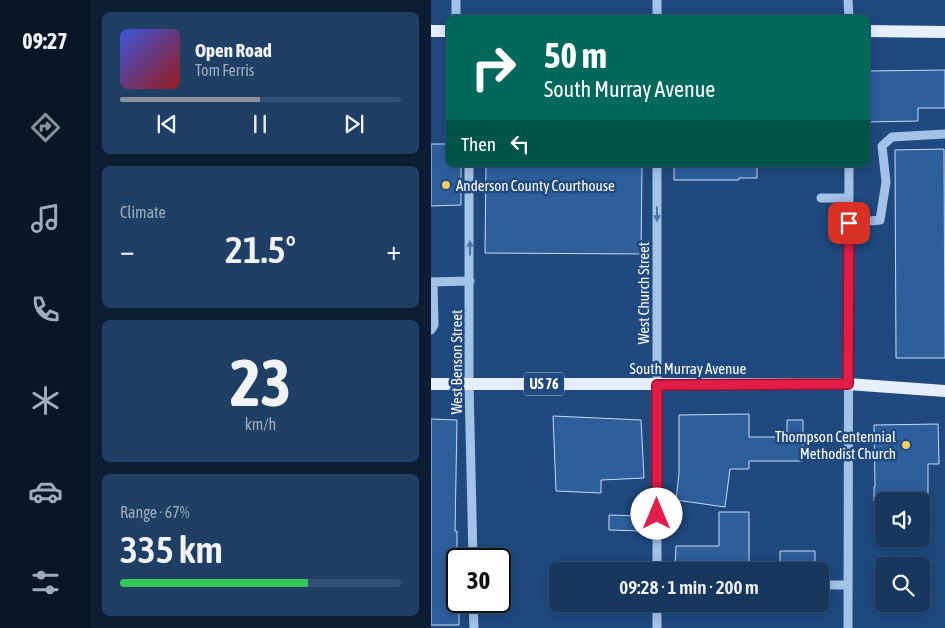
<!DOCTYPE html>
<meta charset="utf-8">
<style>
body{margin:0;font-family:"Asap Condensed",sans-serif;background:#203f65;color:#f1f3f6;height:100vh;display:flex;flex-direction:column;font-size:19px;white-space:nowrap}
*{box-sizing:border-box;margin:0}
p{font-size:16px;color:#9eacbd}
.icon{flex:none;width:28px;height:28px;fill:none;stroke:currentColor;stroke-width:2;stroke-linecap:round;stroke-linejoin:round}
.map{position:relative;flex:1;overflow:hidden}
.panel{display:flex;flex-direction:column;gap:12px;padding:12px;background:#0d1e34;width:341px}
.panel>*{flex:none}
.top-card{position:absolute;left:15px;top:15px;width:424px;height:152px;border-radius:8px;box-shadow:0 2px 12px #0003,0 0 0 1px #365174;background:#00695c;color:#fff;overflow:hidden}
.buttons{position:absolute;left:444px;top:492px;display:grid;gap:10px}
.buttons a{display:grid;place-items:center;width:55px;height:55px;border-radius:8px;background:#17375f;box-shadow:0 2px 12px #0003,0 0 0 1px #365174;font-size:25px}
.speed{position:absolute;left:15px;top:548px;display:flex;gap:10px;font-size:25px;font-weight:700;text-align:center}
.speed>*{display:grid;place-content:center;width:65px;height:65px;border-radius:50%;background:#17375f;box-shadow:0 2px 12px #0003,0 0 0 1px #365174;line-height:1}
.speed .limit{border:2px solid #111;border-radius:8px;background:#fff;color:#111}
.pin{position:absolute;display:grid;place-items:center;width:42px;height:42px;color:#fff;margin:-21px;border-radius:10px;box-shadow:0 2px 8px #0006}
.me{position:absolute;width:55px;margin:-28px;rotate:0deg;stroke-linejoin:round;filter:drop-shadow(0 0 4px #0008)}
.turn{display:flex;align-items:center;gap:18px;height:105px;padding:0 15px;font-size:22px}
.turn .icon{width:65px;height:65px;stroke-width:2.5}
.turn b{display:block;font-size:35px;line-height:42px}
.then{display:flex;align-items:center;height:48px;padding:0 15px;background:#0003;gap:10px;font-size:19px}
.big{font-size:38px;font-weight:600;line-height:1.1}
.panel .tile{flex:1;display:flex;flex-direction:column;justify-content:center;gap:8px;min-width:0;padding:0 18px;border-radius:8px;background:#203f65}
.panel .dial{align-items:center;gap:0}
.dial b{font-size:65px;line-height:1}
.song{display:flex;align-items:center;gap:15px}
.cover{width:60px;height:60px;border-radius:8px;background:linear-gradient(135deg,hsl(230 70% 55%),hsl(0 70% 35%))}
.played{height:5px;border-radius:2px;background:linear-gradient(90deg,#8c9099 50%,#365174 50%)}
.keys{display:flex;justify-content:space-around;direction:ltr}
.heat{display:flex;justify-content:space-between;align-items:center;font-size:28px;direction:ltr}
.charge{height:8px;border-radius:4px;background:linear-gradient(90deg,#34c759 67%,#365174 0)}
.trip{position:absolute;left:118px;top:562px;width:280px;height:50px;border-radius:8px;background:#17375f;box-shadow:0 2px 12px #0003,0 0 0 1px #365174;font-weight:600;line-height:50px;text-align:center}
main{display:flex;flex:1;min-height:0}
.tab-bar{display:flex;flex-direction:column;width:90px;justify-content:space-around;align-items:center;background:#091626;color:#9eacbd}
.tab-bar .icon{width:35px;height:35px}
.tab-bar .selected{color:#8c9099}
.tab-bar b{font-size:22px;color:#f1f3f6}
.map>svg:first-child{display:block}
</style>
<main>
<nav class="tab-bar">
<b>09:27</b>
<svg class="icon selected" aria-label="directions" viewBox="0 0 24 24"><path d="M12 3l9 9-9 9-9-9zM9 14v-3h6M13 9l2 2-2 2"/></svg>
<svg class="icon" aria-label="music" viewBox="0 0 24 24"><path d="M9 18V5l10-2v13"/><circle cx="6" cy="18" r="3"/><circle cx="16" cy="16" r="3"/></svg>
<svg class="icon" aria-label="phone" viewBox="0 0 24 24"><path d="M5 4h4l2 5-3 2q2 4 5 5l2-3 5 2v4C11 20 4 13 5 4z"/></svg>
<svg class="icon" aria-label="climate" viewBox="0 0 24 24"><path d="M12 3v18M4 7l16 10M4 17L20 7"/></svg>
<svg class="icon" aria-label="car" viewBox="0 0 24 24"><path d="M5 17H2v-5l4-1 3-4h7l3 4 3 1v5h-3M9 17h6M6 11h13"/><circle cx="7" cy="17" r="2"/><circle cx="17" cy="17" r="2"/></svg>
<svg class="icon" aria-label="filters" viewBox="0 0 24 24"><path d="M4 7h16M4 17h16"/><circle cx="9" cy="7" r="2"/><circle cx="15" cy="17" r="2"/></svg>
</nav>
<section class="panel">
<div class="tile">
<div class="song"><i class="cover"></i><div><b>Open Road</b><p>Tom Ferris</p></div></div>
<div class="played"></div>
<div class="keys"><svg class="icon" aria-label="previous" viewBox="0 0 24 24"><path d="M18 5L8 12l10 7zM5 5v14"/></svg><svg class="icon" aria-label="pause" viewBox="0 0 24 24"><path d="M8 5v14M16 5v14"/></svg><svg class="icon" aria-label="next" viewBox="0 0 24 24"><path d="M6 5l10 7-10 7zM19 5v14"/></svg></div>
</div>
<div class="tile"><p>Climate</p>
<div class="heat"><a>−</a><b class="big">21.5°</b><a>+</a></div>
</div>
<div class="tile dial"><b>23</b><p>km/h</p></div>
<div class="tile"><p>Range · 67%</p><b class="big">335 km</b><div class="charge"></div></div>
</section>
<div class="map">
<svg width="514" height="628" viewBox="0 0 514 628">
<rect width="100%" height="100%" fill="#1f497f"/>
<path fill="#2e5f9d" stroke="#c7dcf6" d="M514 70V108H487V121L436 122V71Z
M0 144H18V165H30V205L0 206Z
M513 149 514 358H465L464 150Z
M55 165H211L210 254 54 253Z
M243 165H326V178H308V180H243Z
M318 414V437H356V420H372V461H318V469H299L294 507 245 500 248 473V415Z
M122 416 210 420 213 478 170 480V493L125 491Z
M0 419 26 420 24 531H26V601H28V625H0Z
M507 424 508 464H497V501H443V487H444L443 425Z
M288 512H318V567H244L245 546H288Z
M178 515 212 516V531L178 530Z
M349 551H384V567H349Z"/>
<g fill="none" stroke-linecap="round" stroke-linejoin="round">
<path stroke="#a3c2e8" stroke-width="9" d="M25 0V18
M226 0V18
M417 0 418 18
M38 165V384L42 559
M226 165V571
M390 198H418
M418 223 449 220 455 182 451 146 461 137 514 134
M0 282 39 281
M0 330 3 325 2 282
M389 585H417
M42 601 43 628
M226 604V628
M417 628 418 165"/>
<path stroke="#e5effe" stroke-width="12" d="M0 31H18
M436 31 514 32
M0 384H417L514 391"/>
</g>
<defs><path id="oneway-solid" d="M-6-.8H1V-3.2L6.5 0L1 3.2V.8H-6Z" transform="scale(1.25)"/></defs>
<g fill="#4d73a4">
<use href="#oneway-solid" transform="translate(226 214) rotate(90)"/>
<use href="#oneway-solid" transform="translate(39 248) rotate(-90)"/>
</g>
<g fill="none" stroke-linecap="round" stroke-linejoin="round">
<defs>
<path id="route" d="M226 514V385L417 384 418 223"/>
</defs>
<use href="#route" stroke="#92132f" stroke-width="12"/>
<use href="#route" stroke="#e11d48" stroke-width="9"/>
</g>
<g fill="#f6cc63" stroke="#1f497f" stroke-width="2">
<circle cx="15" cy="185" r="5"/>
<circle cx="475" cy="445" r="5"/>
</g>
<g text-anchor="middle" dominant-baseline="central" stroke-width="5" stroke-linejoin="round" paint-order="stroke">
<rect fill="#1f497f" stroke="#bcc8d9" stroke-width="1" x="93" y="372.5" width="40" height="23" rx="4"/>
<g font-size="14" font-weight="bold" fill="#fff">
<text x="113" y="384">US 76</text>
</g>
<g font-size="15" fill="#fff" stroke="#1f497f" text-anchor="start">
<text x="25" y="185">Anderson County Courthouse</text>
<text x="465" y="436" text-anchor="end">Thompson Centennial<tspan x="465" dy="17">Methodist Church</tspan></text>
</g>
<g font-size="15" fill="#fff" stroke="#1f497f">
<text transform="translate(212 293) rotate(-90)">West Church Street</text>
<text transform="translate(25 362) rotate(-90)">West Benson Street</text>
<text x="257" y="368">South Murray Avenue</text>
</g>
</g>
</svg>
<div class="buttons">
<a><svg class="icon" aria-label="sound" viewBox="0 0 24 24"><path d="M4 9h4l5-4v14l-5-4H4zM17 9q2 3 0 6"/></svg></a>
<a><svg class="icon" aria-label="search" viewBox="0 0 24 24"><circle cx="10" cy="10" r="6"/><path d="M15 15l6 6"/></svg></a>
</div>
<div class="speed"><div class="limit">30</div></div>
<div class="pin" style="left:418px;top:223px;background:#d93025"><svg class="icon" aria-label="arrive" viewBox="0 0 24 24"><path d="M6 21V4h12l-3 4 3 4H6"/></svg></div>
<svg class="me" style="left:226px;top:514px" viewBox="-20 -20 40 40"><circle r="19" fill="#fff"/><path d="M0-13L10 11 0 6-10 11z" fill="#e11d48"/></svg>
<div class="trip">09:28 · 1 min · 200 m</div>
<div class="top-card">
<div class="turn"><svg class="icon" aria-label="right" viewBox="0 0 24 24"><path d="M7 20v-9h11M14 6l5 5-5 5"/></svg><div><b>50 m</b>South Murray Avenue</div></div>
<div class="then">Then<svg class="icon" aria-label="left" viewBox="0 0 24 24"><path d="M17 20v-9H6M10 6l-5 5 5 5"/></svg></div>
</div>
</div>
</main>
